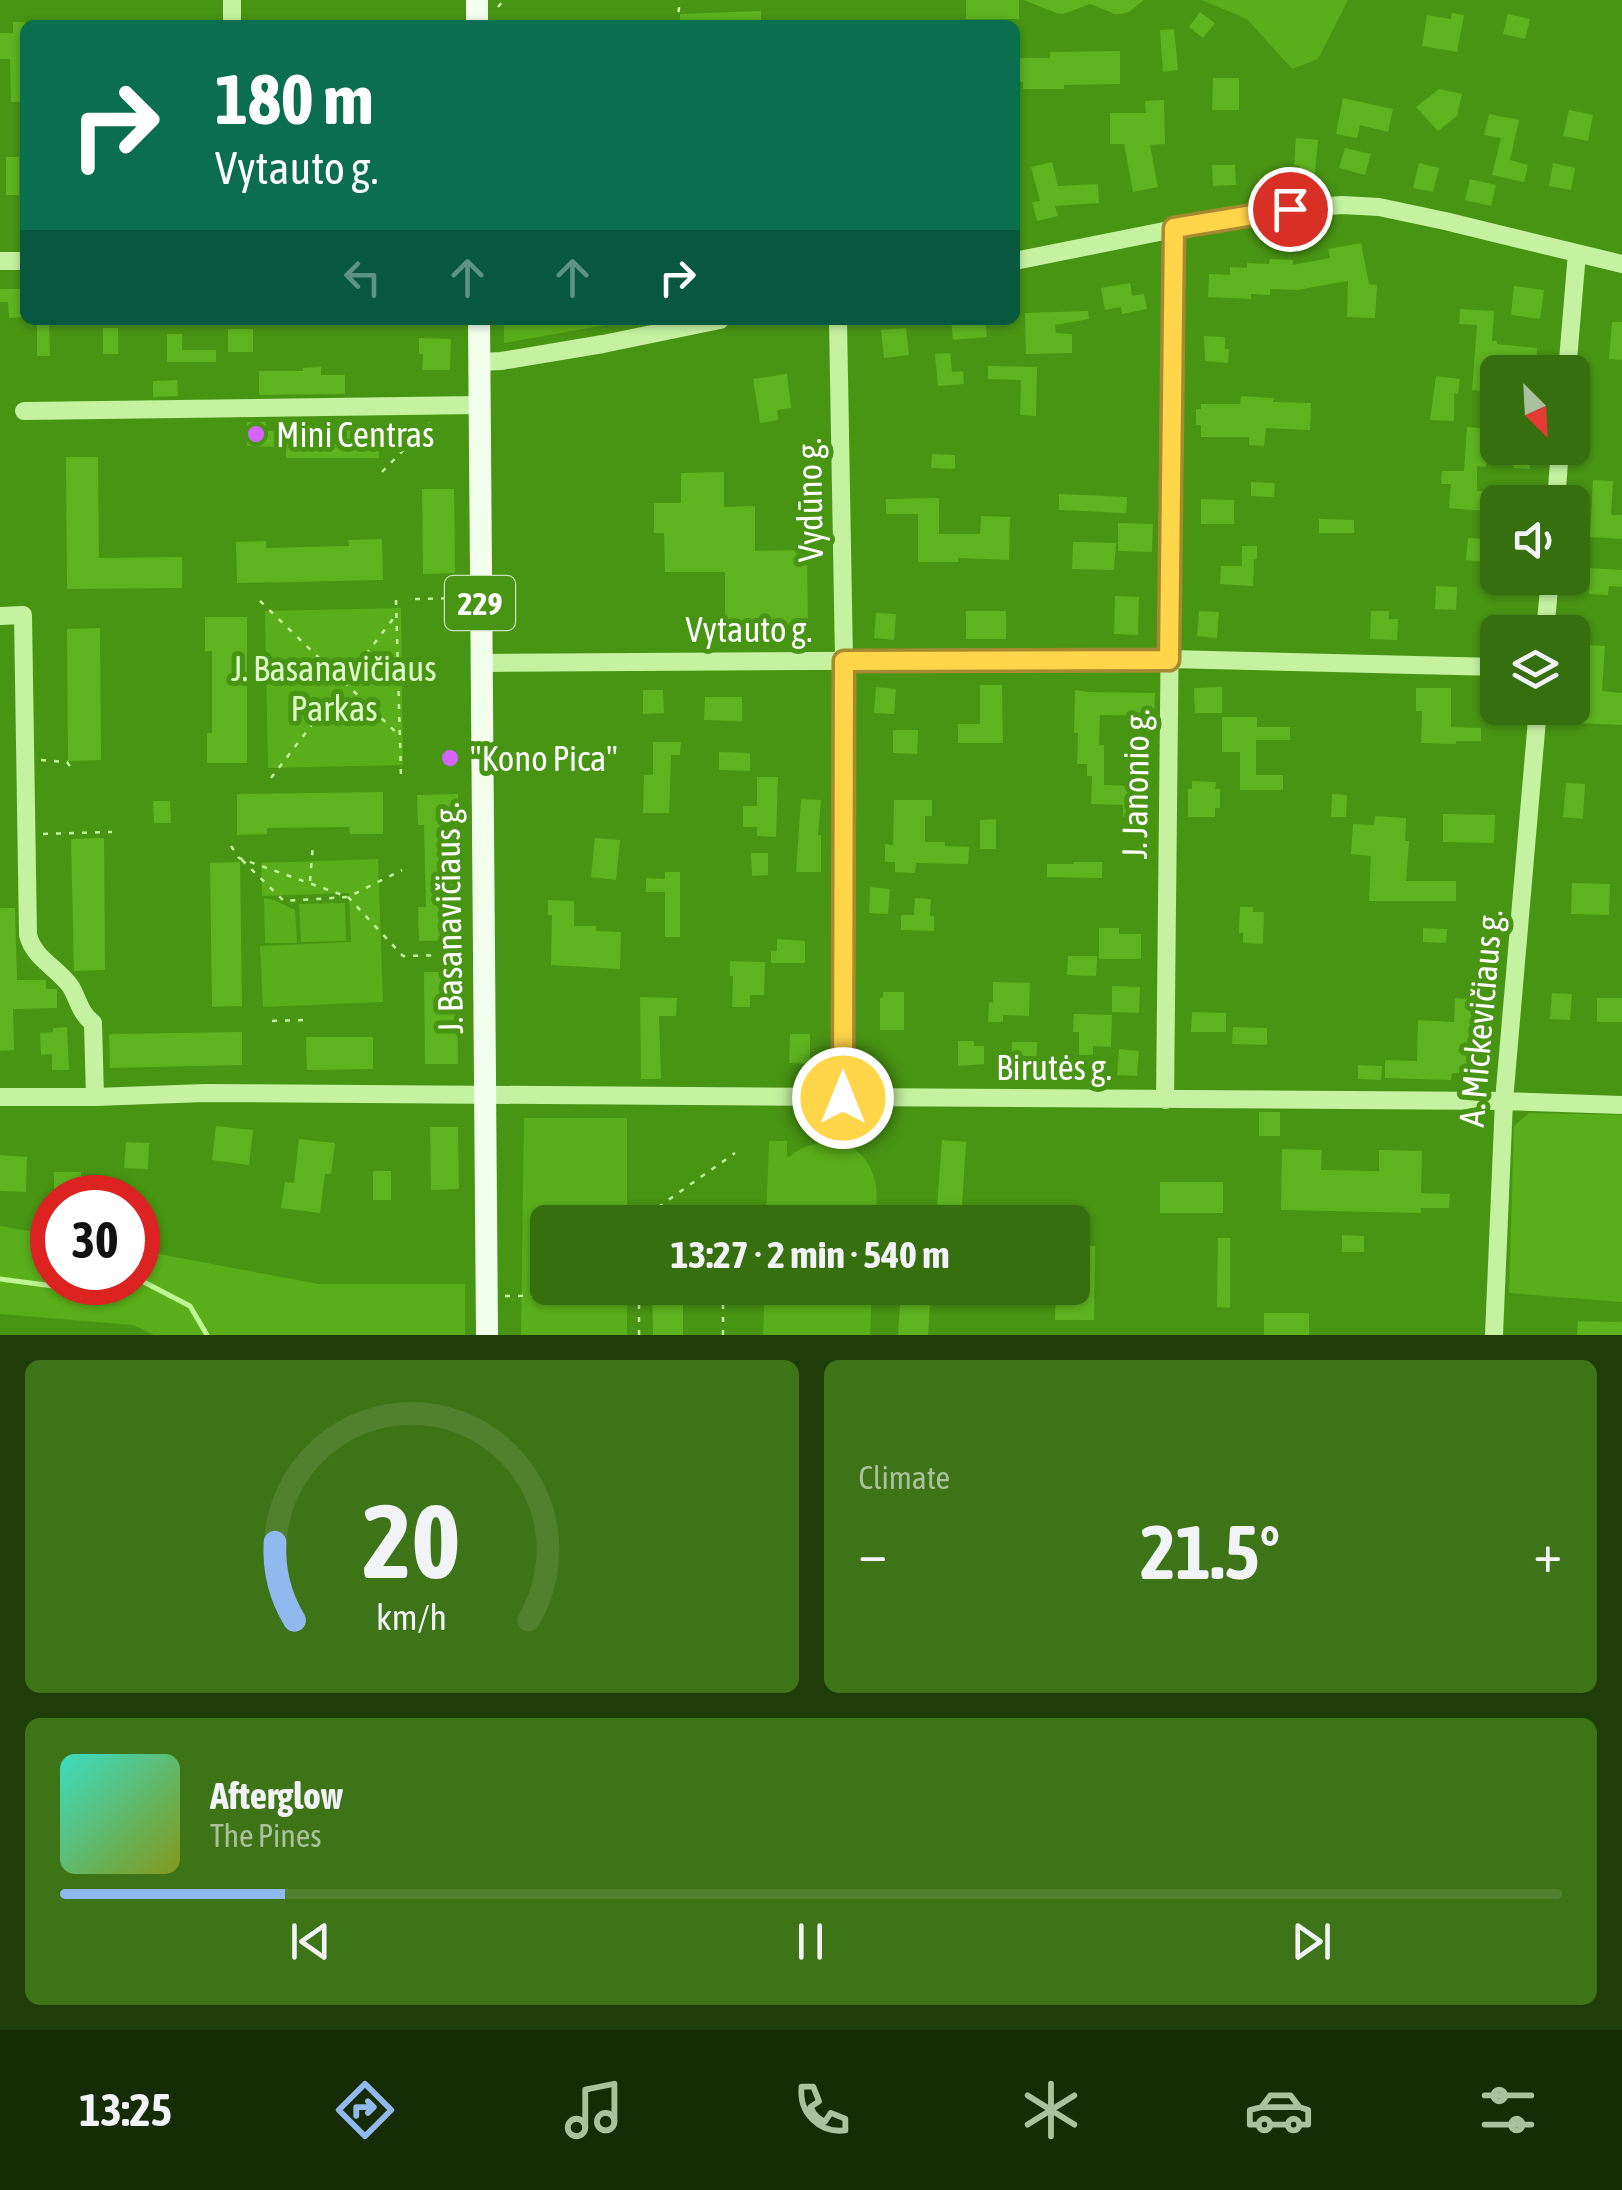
<!DOCTYPE html>
<meta charset="utf-8">
<style>
body{margin:0;font-family:"Asap Condensed",sans-serif;background:#3d7417;color:#f1f3f6;height:100vh;display:flex;flex-direction:column;font-size:38px;white-space:nowrap}
*{box-sizing:border-box;margin:0}
p{font-size:32px;color:#aac19e}
.icon{flex:none;width:55px;height:55px;fill:none;stroke:currentColor;stroke-width:2;stroke-linecap:round;stroke-linejoin:round}
.map{position:relative;height:1335px;overflow:hidden}
.panel{display:flex;flex-direction:column;gap:25px;padding:25px;background:#1e3d08;flex:1}
.panel>*{flex:none}
.guide{position:absolute;left:20px;top:20px;width:1000px;height:305px;border-radius:15px;box-shadow:0 2px 8px #0004;background:#0b6e4f;color:#fff;overflow:hidden}
.needle{width:65px;rotate:156deg}
.fabs{position:absolute;left:1480px;top:355px;display:grid;gap:20px}
.fabs a{display:grid;place-items:center;width:110px;height:110px;border-radius:15px;background:#366f0e;box-shadow:0 2px 8px #0004;font-size:50px}
.speed{position:absolute;left:30px;top:1175px;display:flex;gap:20px;font-size:50px;font-weight:700;text-align:center}
.speed>*{display:grid;place-content:center;width:130px;height:130px;border-radius:50%;background:#366f0e;box-shadow:0 2px 8px #0004;line-height:1}
.speed .limit{border:15px solid #d22;background:#fff;color:#111}
.pin{position:absolute;display:grid;place-items:center;width:85px;height:85px;color:#fff;margin:-42px;border:5px solid #fff;border-radius:50%;box-shadow:0 2px 10px #0007}
.me{position:absolute;width:110px;margin:-55px;rotate:0deg;stroke-linejoin:round;filter:drop-shadow(0 0 8px #0008)}
.turn{display:flex;align-items:center;gap:35px;height:210px;padding:0 30px;font-size:45px}
.turn .icon{width:130px;height:130px;stroke-width:2.5}
.turn b{display:block;font-size:70px;line-height:85px}
.lanes{display:flex;align-items:center;height:95px;padding:0 30px;background:#0003;justify-content:center;gap:50px;direction:ltr}
.lanes .off{opacity:.35}
.big{font-size:75px;font-weight:700;line-height:1.1}
.panel .card{flex:1;display:flex;flex-direction:column;justify-content:center;gap:15px;min-width:0;padding:0 35px;border-radius:15px;background:#3d7417}
.panel .dial{align-items:center;gap:0}
.dial svg{height:260px;overflow:visible;fill:none;stroke:#50812e;stroke-width:7;stroke-linecap:round;text-anchor:middle}
.dial text{fill:#f1f3f6;stroke:none}
.song{display:flex;align-items:center;gap:30px}
.cover{width:120px;height:120px;border-radius:15px;background:linear-gradient(135deg,hsl(170 70% 55%),hsl(70 70% 35%))}
.played{height:10px;border-radius:5px;background:linear-gradient(90deg,#90b9f0 15%,#50812e 15%)}
.keys{display:flex;justify-content:space-around;direction:ltr}
.heat{display:flex;justify-content:space-between;align-items:center;font-size:55px;direction:ltr}
.panel .tiles{flex:1;display:grid;gap:25px;grid-template-columns:1fr 1fr}
.card:last-child{grid-column:span 2}
.trip{position:absolute;left:530px;top:1205px;width:560px;height:100px;border-radius:15px;background:#366f0e;box-shadow:0 2px 8px #0004;font-weight:700;line-height:100px;text-align:center}
.menu{display:flex;height:160px;justify-content:space-around;align-items:center;background:#162c06;color:#aac19e}
.menu .icon{width:70px;height:70px}
.menu .selected{color:#90b9f0}
.menu b{font-size:45px;color:#f1f3f6}
.map>svg:first-child{display:block}
</style>
<div class="map">
<svg width="1622" height="1335" viewBox="0 0 1622 1335">
<rect width="100%" height="100%" fill="#489413"/>
<path fill="#5aae1b" d="M1202 0H1348L1318 59 1292 69 1247 19Z
M504 320H634L504 343Z
M401 608 403 765 268 768 265 611Z
M378 859 383 1002 263 1007 260 946 351 942 349 893 262 896 261 863Z
M264 898 274 900 295 910 297 943H265Z
M345 903 346 941 301 942 299 904Z
M1529 1113 1622 1115V1302L1509 1293 1514 1126Z
M524 1118H627V1222H548V1288H627V1335H521Z
M769 1141H787V1158C816 1135 858 1134 873 1174 879 1190 876 1207 875 1222H766Z
M0 1226 52 1235V1282H138V1250L318 1284H465V1335H154L133 1325 0 1314Z
M765 1288H872L870 1335H763Z"/>
<g fill="none" stroke-linecap="round" stroke-linejoin="round">
<path stroke="#bff593" stroke-width="5" d="M0 1279 53 1286 82 1282
M138 1279 190 1306 207 1335"/>
</g>
<path fill="#5fb321" d="M966 0H1019V19H966Z
M1024 0H1144L1129 12 1122 14H1115L1090 4 1063 14 1056 13Z
M761 11V25H680V14Z
M1200 12 1215 23 1203 38 1189 27Z
M1452 13 1464 15 1457 52 1422 46 1427 15 1451 19Z
M1508 14 1530 19 1525 39 1503 34Z
M13 22H25L24 102H11L10 59H0V33H13Z
M1174 29 1178 70 1163 72 1160 30Z
M1120 51V84L1064 85V89H1023V82H1015V58H1050V52Z
M1213 78H1239V110H1212Z
M1439 89 1462 94 1457 116 1438 131 1416 107Z
M1343 98 1393 109 1388 132 1360 125 1357 138 1336 134Z
M1164 100 1165 144 1150 145 1158 187 1133 192 1124 144H1110V113H1146L1145 101Z
M1569 110 1593 115 1588 141 1563 136Z
M1489 114 1519 120 1510 160 1528 165 1524 182 1492 175 1501 138 1484 135Z
M1296 138 1318 140 1315 173 1299 172 1300 166 1294 165Z
M1345 148 1371 154 1365 175 1339 168Z
M6 157H19V195H6Z
M1052 162 1058 186 1098 184 1099 203 1055 206 1058 216 1037 221 1032 202 1040 201 1031 167Z
M1419 163 1439 168 1433 192 1413 188Z
M1553 163 1575 168 1571 190 1549 186Z
M1212 165H1235L1236 185 1213 186Z
M1470 179 1496 185 1491 206 1465 200Z
M1361 243 1369 284 1377 285 1375 318 1347 317 1348 281 1297 290 1270 289V295L1251 294V299L1208 297 1209 274 1230 275V267L1247 268V263L1269 264 1270 259 1293 260V265L1330 258 1328 249Z
M1130 283 1132 296 1144 294 1147 309 1122 314 1121 307 1105 310 1101 288Z
M1514 286 1544 290 1540 319 1511 315Z
M0 289H25V317L9 318 8 302H0Z
M1460 309 1494 311 1492 341H1497V344L1537 348 1535 372 1497 371 1496 392 1472 390 1477 325 1459 324Z
M1088 311 1089 319 1055 325 1056 333 1072 334V353L1026 354 1025 313Z
M951 320H985L987 337 953 340Z
M37 322H49L50 356H37Z
M1612 322H1622V360L1609 359Z
M103 328H118V354H103Z
M906 328 909 355 884 358 881 330Z
M228 329H253V352H228Z
M167 334H182V350H216V362H167Z
M1204 336 1225 337V349H1229L1228 363 1205 361Z
M419 338 451 339 450 370H422L423 354H419Z
M950 353 952 372 963 371 964 384 938 386 935 354Z
M988 366 1037 367 1036 416 1020 415 1021 380 988 379Z
M321 367V375H345V394L259 395V371H303V368Z
M787 374 791 408 777 410 778 420 760 423 753 379Z
M1436 376 1460 379 1458 394 1454 393V421L1430 420Z
M177 380 178 396 153 397V381Z
M1241 396 1274 398 1273 402 1311 403 1310 430 1266 428 1264 446 1249 445V437H1201V425H1196V409H1201V404H1240Z
M247 422H266L265 431 378 430 379 458H286V447L247 446Z
M1467 427 1489 429 1486 467 1477 466V491L1487 492 1486 511 1449 508 1451 484H1441L1442 471H1464Z
M1515 448H1531L1530 469 1513 468Z
M932 454 955 455V469L931 468Z
M66 457H98L99 558 182 557V588L67 589Z
M724 472V507L755 506V551L807 550 808 627 725 628V572H665L664 533H654V503H681V473Z
M1593 480 1613 481 1611 515H1622V539L1590 537Z
M1251 482 1275 483 1274 497 1251 496Z
M422 489H454L455 573 423 574Z
M1059 494 1127 497 1126 513 1059 510Z
M939 498V534H980L981 516 1010 517 1009 560 958 558V562H918V514H886V499Z
M1201 499 1234 500V524H1201Z
M1319 519 1354 520V533H1319Z
M1118 523 1153 524 1152 552 1118 551Z
M1468 538 1498 540 1496 563 1466 560Z
M382 539 383 580 237 583 236 542 266 541V548L349 546 348 540Z
M1073 542 1116 543 1114 570 1072 569Z
M1242 546H1257V559H1254L1253 586 1220 584 1221 566H1242Z
M1590 568 1622 570V587L1609 586 1608 595 1589 594Z
M1436 586 1457 587 1456 610 1435 609Z
M1115 596 1139 597 1138 635 1114 634Z
M966 611H1006V639H966Z
M1199 611 1219 612 1217 638 1197 636Z
M1371 611H1389V619H1398L1397 640 1370 639Z
M876 613 896 614 894 640 874 638Z
M205 617H247V763H207V733H212V651H205Z
M100 628 101 760 68 761 67 629Z
M1585 645 1605 646 1602 691 1622 693V725L1575 723 1577 684H1582Z
M980 685H1002L1003 743H958V724H980Z
M876 687 896 689 894 714 874 713Z
M1222 687V713H1195L1194 688Z
M1416 688H1451V727L1481 728V741H1456V744L1421 743 1422 711H1416Z
M643 690H663L664 713 643 714Z
M1075 690 1090 692 1155 693 1154 716 1100 715 1099 745H1104V785L1147 786 1146 817H1123V805L1091 804 1092 776H1087V764H1077L1078 733H1074Z
M705 697H742V721L704 720Z
M1222 717H1257V727H1290V740H1256V775H1283V790H1240V752H1222Z
M893 730H918L917 754 893 753Z
M653 742H681L680 755H671L669 813H643L644 775H653Z
M719 752 750 753V771L719 770Z
M757 777H778L776 837 757 836V827H743V806H757Z
M1192 781 1216 782 1215 789H1220V808H1215V817H1188V789H1192Z
M1566 783 1585 784 1583 819 1563 817Z
M383 792V834H350L349 827 267 828V834L237 835V794Z
M458 794 461 940 419 941 418 907H426L424 825H418L417 795Z
M1332 794 1347 795 1346 817H1331Z
M801 799 821 800 818 835H821V872H796Z
M894 800H932V816H925V842H945V846L969 847 968 864 916 863 915 873 895 872V862H885V844L893 845Z
M153 801H170L171 823H154Z
M1443 814 1495 815 1494 843 1443 842Z
M1375 816 1406 818 1405 841H1409L1406 881H1456V901H1369L1371 856 1351 854 1353 824 1374 825Z
M996 819V849H980V820Z
M104 838 105 970 74 971 71 839Z
M595 838 620 840 616 880 591 877Z
M751 853H768V875L752 876Z
M240 862 242 1006 212 1007 210 863Z
M1074 862H1102V878L1047 877V864H1074Z
M665 872H680V937H665V892H646V878L665 879Z
M1572 883 1610 884 1609 915 1571 914Z
M870 887 890 889 888 914 869 913Z
M915 898 931 899 930 916H934V931L901 930V915H914Z
M548 900 574 901V926H596V931L621 932 620 969 551 965 552 915H548Z
M1240 907H1253V912H1264L1263 944 1243 943V933H1239Z
M0 908H15L17 980H46V989H57V1008L13 1009 14 1050 0 1051Z
M1099 928H1119V934H1141V959H1099Z
M1423 928 1447 929 1446 943 1423 942Z
M777 939 805 941V963H771V951H777Z
M1068 956H1097L1096 976 1067 975Z
M730 961 765 962 764 995H750V1007H732L733 976H730Z
M424 972H457L458 1064H425Z
M993 982 1030 983 1029 1016 1003 1015V1022H988L989 1002 993 1003Z
M1112 986 1140 987 1139 1013 1112 1012Z
M883 992H904V1030H880V998H883Z
M1552 993 1572 994 1570 1020 1550 1019Z
M640 997 677 998 676 1016H659L661 1079H641Z
M1455 998 1468 999V1009H1475L1473 1048H1477L1476 1074 1452 1073 1451 1080 1385 1078V1060L1417 1061 1418 1020 1454 1022Z
M1597 998H1622V1022H1597Z
M1192 1012 1226 1013V1032H1191Z
M1074 1014 1112 1015 1111 1047 1093 1046V1055H1079V1032H1073Z
M67 1027 69 1070H52V1054L41 1055 40 1033 53 1032V1028Z
M1233 1027 1267 1028V1045L1232 1044Z
M242 1032V1065L110 1068 109 1034Z
M790 1034H810V1064L789 1063Z
M306 1037H373V1069L307 1070Z
M958 1041H974V1046H984V1064L958 1066Z
M1012 1042H1037L1036 1068H1011Z
M1119 1049 1139 1051 1137 1076 1117 1075Z
M1358 1065 1382 1066 1381 1080 1358 1079Z
M1259 1112H1280V1136H1259Z
M216 1126 253 1130 249 1165 212 1160Z
M430 1127H458L459 1189 431 1190Z
M299 1139 335 1143 331 1174H325L320 1213 281 1208 285 1182 294 1183Z
M942 1140 966 1142 961 1222H936Z
M126 1142 149 1143 148 1169 124 1168Z
M1282 1149 1322 1150 1321 1170 1379 1171V1150L1422 1151 1421 1193 1450 1194 1449 1208H1421V1213L1281 1210Z
M0 1155 27 1157 26 1192 0 1191Z
M373 1171H391V1200H373Z
M54 1172H81V1189H54Z
M1160 1182H1223V1213H1160Z
M1342 1235 1364 1236V1252H1342Z
M1218 1238H1230V1308L1217 1307Z
M1072 1245 1095 1246 1094 1320H1055L1056 1288H1072Z
M652 1288H683V1335H653Z
M901 1288H931L928 1335H898Z
M1264 1313H1309V1335H1264Z
M1578 1321 1622 1322V1335H1577Z"/>
<g fill="none" stroke-linecap="round" stroke-linejoin="round">
<path stroke="#c4f2a1" stroke-width="2.5" stroke-dasharray="5 8" stroke-linecap="butt" d="M498 7 504 0
M677 25 680 0
M580 320 588 328
M382 472 430 423
M415 599 463 598
M396 600 401 777
M260 601 400 736
M41 760 67 762 74 772
M271 778 396 615
M43 834 112 832
M231 846 239 858 348 897 403 956 462 955
M242 860 284 901 348 897 402 870
M310 881 313 844
M272 1021 303 1020
M637 1222 735 1153
M505 1296 639 1295V1335
M723 1335V1288"/>
<path stroke="#c4f2a1" stroke-width="18" d="M232 0V25
M0 261H25
M1015 261 1174 229 1289 209 1342 205 1379 207 1445 221 1622 264
M838 320 844 661 843 1098
M479 362 501 361 603 344 720 320
M1567 372 1577 253
M24 411 479 405
M1556 502 1560 448
M0 616 23 615 28 935C34 959 58 968 71 987 79 1001 80 1013 93 1023L95 1097
M1545 632 1550 578
M480 663 1169 659 1498 667
M0 1097H95L205 1093 1504 1101 1622 1105
M1165 1100 1174 229
M1494 1335 1504 1101 1538 708"/>
<path stroke="#f3ffed" stroke-width="22" d="M477 0V25
M479 320 487 1335"/>
</g>
<g fill="none" stroke-linecap="round" stroke-linejoin="round">
<defs>
<path id="route" d="M843 1098 844 661 1169 660 1174 228 1290 209"/>
</defs>
<use href="#route" stroke="#a68a30" stroke-width="25"/>
<use href="#route" stroke="#ffd54a" stroke-width="18"/>
</g>
<g fill="#d563ff" stroke="#489413" stroke-width="4">
<circle cx="256" cy="434" r="10"/>
<circle cx="450" cy="758" r="10"/>
</g>
<g text-anchor="middle" dominant-baseline="central" stroke-width="10" stroke-linejoin="round" paint-order="stroke">
<rect fill="#489413" stroke="#c8dfb8" stroke-width="2.5" x="445" y="576" width="70" height="54" rx="8"/>
<g font-size="32" font-weight="bold" fill="#fff">
<text x="480" y="603">229</text>
</g>
<g font-size="35" fill="#fff" stroke="#489413" text-anchor="start">
<text x="276" y="434">Mini Centras</text>
<text x="470" y="758">"Kono Pica"</text>
</g>
<g font-size="35" fill="#fff" stroke="#489413">
<text transform="translate(809 500) rotate(-91)">Vydūno g.</text>
<text x="749" y="629">Vytauto g.</text>
<text transform="translate(1135 784) rotate(-89)">J. Janonio g.</text>
<text transform="translate(448 918) rotate(-91)">J. Basanavičiaus g.</text>
<text transform="translate(1480 1018) rotate(-85)">A. Mickevičiaus g.</text>
<text x="1054" y="1067">Birutės g.</text>
</g>
<g font-size="35" fill="#dffdc9" stroke="#489413">
<text x="334" y="668">J. Basanavičiaus<tspan x="334" dy="40">Parkas</tspan></text>
</g>
</g>
</svg>
<div class="fabs">
<a><svg class="needle" viewBox="-14 -14 28 28"><path d="M0-13l5 13h-10z" fill="#e53935"/><path d="M0 13l5-13h-10z" fill="#aac19e"/></svg></a>
<a><svg class="icon" aria-label="sound" viewBox="0 0 24 24"><path d="M4 9h4l5-4v14l-5-4H4zM17 9q2 3 0 6"/></svg></a>
<a><svg class="icon" aria-label="layers" viewBox="0 0 24 24"><path d="M12 4l9 5-9 5-9-5zM3 14l9 5 9-5"/></svg></a>
</div>
<div class="speed"><div class="limit">30</div></div>
<div class="pin" style="left:1290px;top:209px;background:#d93025"><svg class="icon" aria-label="arrive" viewBox="0 0 24 24"><path d="M6 21V4h12l-3 4 3 4H6"/></svg></div>
<svg class="me" style="left:843px;top:1098px" viewBox="-20 -20 40 40"><circle r="17" fill="#ffd54a" stroke="#fff" stroke-width="3"/><path d="M0-11L8 9 0 5-8 9z" fill="#fff"/></svg>
<div class="trip">13:27 · 2 min · 540 m</div>
<div class="guide">
<div class="turn"><svg class="icon" aria-label="right" viewBox="0 0 24 24"><path d="M7 20v-9h11M14 6l5 5-5 5"/></svg><div><b>180 m</b>Vytauto g.</div></div>
<div class="lanes"><svg class="icon off" aria-label="left" viewBox="0 0 24 24"><path d="M17 20v-9H6M10 6l-5 5 5 5"/></svg><svg class="icon off" aria-label="ahead" viewBox="0 0 24 24"><path d="M12 20V5M6 11l6-6 6 6"/></svg><svg class="icon off" aria-label="ahead" viewBox="0 0 24 24"><path d="M12 20V5M6 11l6-6 6 6"/></svg><svg class="icon" aria-label="right" viewBox="0 0 24 24"><path d="M7 20v-9h11M14 6l5 5-5 5"/></svg></div>
</div>
</div>
<section class="panel">
<div class="tiles">
<div class="card dial"><svg viewBox="0 0 100 80">
<path d="M14 69A42 42 0 1 1 86 69"/>
<path d="M14 69A42 42 0 0 1 8 45" stroke="#90b9f0"/>
<text x="50" y="56" font-size="32" font-weight="700">20</text>
<text x="50" y="72" font-size="11">km/h</text>
</svg></div>
<div class="card"><p>Climate</p>
<div class="heat"><a>−</a><b class="big">21.5°</b><a>+</a></div>
</div>
<div class="card">
<div class="song"><i class="cover"></i><div><b>Afterglow</b><p>The Pines</p></div></div>
<div class="played"></div>
<div class="keys"><svg class="icon" aria-label="previous" viewBox="0 0 24 24"><path d="M18 5L8 12l10 7zM5 5v14"/></svg><svg class="icon" aria-label="pause" viewBox="0 0 24 24"><path d="M8 5v14M16 5v14"/></svg><svg class="icon" aria-label="next" viewBox="0 0 24 24"><path d="M6 5l10 7-10 7zM19 5v14"/></svg></div>
</div>
</div>
</section>
<nav class="menu">
<b>13:25</b>
<svg class="icon selected" aria-label="directions" viewBox="0 0 24 24"><path d="M12 3l9 9-9 9-9-9zM9 14v-3h6M13 9l2 2-2 2"/></svg>
<svg class="icon" aria-label="music" viewBox="0 0 24 24"><path d="M9 18V5l10-2v13"/><circle cx="6" cy="18" r="3"/><circle cx="16" cy="16" r="3"/></svg>
<svg class="icon" aria-label="phone" viewBox="0 0 24 24"><path d="M5 4h4l2 5-3 2q2 4 5 5l2-3 5 2v4C11 20 4 13 5 4z"/></svg>
<svg class="icon" aria-label="climate" viewBox="0 0 24 24"><path d="M12 3v18M4 7l16 10M4 17L20 7"/></svg>
<svg class="icon" aria-label="car" viewBox="0 0 24 24"><path d="M5 17H2v-5l4-1 3-4h7l3 4 3 1v5h-3M9 17h6M6 11h13"/><circle cx="7" cy="17" r="2"/><circle cx="17" cy="17" r="2"/></svg>
<svg class="icon" aria-label="filters" viewBox="0 0 24 24"><path d="M4 7h16M4 17h16"/><circle cx="9" cy="7" r="2"/><circle cx="15" cy="17" r="2"/></svg>
</nav>
